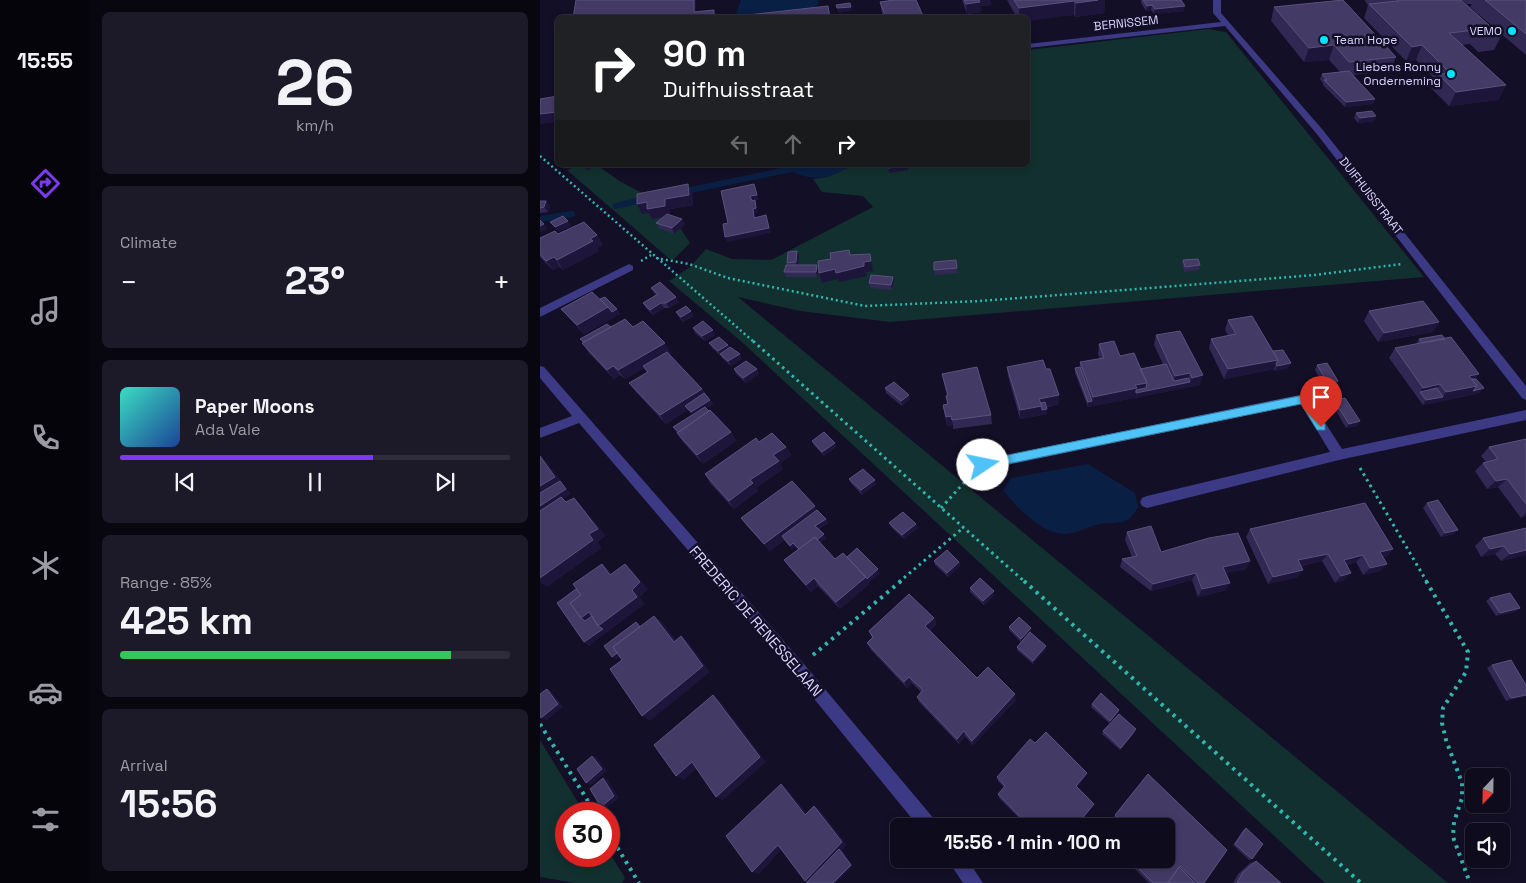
<!DOCTYPE html>
<meta charset="utf-8">
<style>
body{margin:0;font-family:"Space Grotesk",sans-serif;background:#1c1929;color:#f1f3f6;height:100vh;display:flex;flex-direction:column;font-size:19px;white-space:nowrap}
*{box-sizing:border-box;margin:0}
p{font-size:16px;color:#9b9ba3}
.icon{flex:none;width:28px;height:28px;fill:none;stroke:currentColor;stroke-width:2;stroke-linecap:round;stroke-linejoin:round}
.map{position:relative;flex:1;overflow:hidden}
.drawer{display:flex;flex-direction:column;gap:12px;padding:12px;background:#08060f;width:450px}
.drawer>*{flex:none}
.guide{position:absolute;left:15px;top:15px;width:475px;height:152px;border-radius:8px;box-shadow:0 2px 8px #0003,0 0 0 1px #2e2b3b;background:#202124;color:#fff;overflow:hidden}
.needle{width:32px;rotate:202deg}
.buttons{position:absolute;left:925px;top:768px;display:grid;gap:10px}
.buttons a{display:grid;place-items:center;width:45px;height:45px;border-radius:8px;background:#0e0b1c;box-shadow:0 2px 8px #0003,0 0 0 1px #2e2b3b;font-size:25px}
.speed{position:absolute;left:15px;top:802px;display:flex;gap:10px;font-size:25px;font-weight:700;text-align:center}
.speed>*{display:grid;place-content:center;width:65px;height:65px;border-radius:50%;background:#0e0b1c;box-shadow:0 2px 8px #0003,0 0 0 1px #2e2b3b;line-height:1}
.speed .limit{border:8px solid #d22;background:#fff;color:#111}
.pin{position:absolute;display:grid;place-items:center;width:42px;height:42px;color:#fff;margin:-51px -21px;border-radius:50% 50% 50% 0;rotate:-45deg;box-shadow:0 0 5px #0007}
.pin .icon{rotate:45deg}
.me{position:absolute;width:55px;margin:-28px;rotate:79deg;stroke-linejoin:round;filter:drop-shadow(0 0 4px #0008)}
.turn{display:flex;align-items:center;gap:18px;height:105px;padding:0 25px;font-size:22px}
.turn .icon{width:65px;height:65px;stroke-width:2.5}
.turn b{display:block;font-size:35px;line-height:42px}
.lanes{display:flex;align-items:center;height:48px;padding:0 25px;background:#0003;justify-content:center;gap:25px;direction:ltr}
.lanes .off{opacity:.35}
.big{font-size:38px;font-weight:800;line-height:1.1}
.drawer .widget{flex:1;display:flex;flex-direction:column;justify-content:center;gap:8px;min-width:0;padding:0 18px;border-radius:8px;background:#1c1929}
.drawer .dial{align-items:center;gap:0}
.dial b{font-size:65px;line-height:1}
.song{display:flex;align-items:center;gap:15px}
.cover{width:60px;height:60px;border-radius:8px;background:linear-gradient(135deg,hsl(170 70% 55%),hsl(220 70% 35%))}
.played{height:5px;border-radius:2px;background:linear-gradient(90deg,#7c3aed 65%,#2e2b3b 65%)}
.keys{display:flex;justify-content:space-around;direction:ltr}
.heat{display:flex;justify-content:space-between;align-items:center;font-size:28px;direction:ltr}
.charge{height:8px;border-radius:4px;background:linear-gradient(90deg,#34c759 85%,#2e2b3b 0)}
.trip{position:absolute;left:350px;top:818px;width:285px;height:50px;border-radius:8px;background:#0e0b1c;box-shadow:0 2px 8px #0003,0 0 0 1px #2e2b3b;font-weight:800;line-height:50px;text-align:center}
main{display:flex;flex:1;min-height:0}
.tab-bar{display:flex;flex-direction:column;width:90px;justify-content:space-around;align-items:center;background:#06040b;color:#9b9ba3}
.tab-bar .icon{width:35px;height:35px}
.tab-bar .active{color:#7c3aed}
.tab-bar b{font-size:22px;color:#f1f3f6}
.map>svg:first-child{display:block}
</style>
<main>
<nav class="tab-bar">
<b>15:55</b>
<svg class="icon active" aria-label="directions" viewBox="0 0 24 24"><path d="M12 3l9 9-9 9-9-9zM9 14v-3h6M13 9l2 2-2 2"/></svg>
<svg class="icon" aria-label="music" viewBox="0 0 24 24"><path d="M9 18V5l10-2v13"/><circle cx="6" cy="18" r="3"/><circle cx="16" cy="16" r="3"/></svg>
<svg class="icon" aria-label="phone" viewBox="0 0 24 24"><path d="M5 4h4l2 5-3 2q2 4 5 5l2-3 5 2v4C11 20 4 13 5 4z"/></svg>
<svg class="icon" aria-label="climate" viewBox="0 0 24 24"><path d="M12 3v18M4 7l16 10M4 17L20 7"/></svg>
<svg class="icon" aria-label="car" viewBox="0 0 24 24"><path d="M5 17H2v-5l4-1 3-4h7l3 4 3 1v5h-3M9 17h6M6 11h13"/><circle cx="7" cy="17" r="2"/><circle cx="17" cy="17" r="2"/></svg>
<svg class="icon" aria-label="filters" viewBox="0 0 24 24"><path d="M4 7h16M4 17h16"/><circle cx="9" cy="7" r="2"/><circle cx="15" cy="17" r="2"/></svg>
</nav>
<section class="drawer">
<div class="widget dial"><b>26</b><p>km/h</p></div>
<div class="widget"><p>Climate</p>
<div class="heat"><a>−</a><b class="big">23°</b><a>+</a></div>
</div>
<div class="widget">
<div class="song"><i class="cover"></i><div><b>Paper Moons</b><p>Ada Vale</p></div></div>
<div class="played"></div>
<div class="keys"><svg class="icon" aria-label="previous" viewBox="0 0 24 24"><path d="M18 5L8 12l10 7zM5 5v14"/></svg><svg class="icon" aria-label="pause" viewBox="0 0 24 24"><path d="M8 5v14M16 5v14"/></svg><svg class="icon" aria-label="next" viewBox="0 0 24 24"><path d="M6 5l10 7-10 7zM19 5v14"/></svg></div>
</div>
<div class="widget"><p>Range · 85%</p><b class="big">425 km</b><div class="charge"></div></div>
<div class="widget"><p>Arrival</p><b class="big">15:56</b></div>
</section>
<div class="map">
<svg width="986" height="883" viewBox="0 0 986 883">
<rect width="100%" height="100%" fill="#130f26"/>
<path fill="#12302f" d="M668 29 686 32 884 277 350 322 260 311 198 297 908 883H785L203 343 129 281 150 267 166 249 192 259 231 260 333 207 323 196 282 192 273 179 287 177 312 165H488V50Z
M39 165H57L81 182 112 198 137 223 150 243 132 261 27 170Z
M0 740 45 814H26V856H69V852L85 878 82 883H35L0 877Z"/>
<path fill="#0a1f44" d="M201 0H278L279 3 274 8 204 17 196 13Z
M243 165H312C288 181 266 183 243 165Z
M548 464 595 493 598 507C587 527 581 521 561 524 548 526 537 534 524 534 503 534 475 506 463 490L471 478Z"/>
<g fill="none" stroke-linecap="round" stroke-linejoin="round">
<path stroke="#0a1f44" stroke-width="6" d="M141 192 271 165
M76 206 105 199
M0 219 32 214"/>
<path stroke="#2fb8b0" stroke-width="2.5" stroke-dasharray="2 3" stroke-linecap="butt" d="M0 156 214 342
M116 258 149 264 188 278 325 306 440 301 610 288 775 275 862 264
M101 261 111 255"/>
<path stroke="#2fb8b0" stroke-width="3" stroke-dasharray="2.5 4" stroke-linecap="butt" d="M213 341 485 582
M820 468 887 582
M401 508 431 475
M359 582 423 528"/>
<path stroke="#2fb8b0" stroke-width="4" stroke-dasharray="3 5" stroke-linecap="butt" d="M484 581 821 883
M886 581 928 652 926 672 903 708 902 723 906 740 922 783V798L914 822 913 837 930 883
M273 655 361 581
M0 724 56 814
M69 834 99 883"/>
<path fill="#3d3a85" fill-rule="evenodd" d="M673 0H681V13L782 129 986 386V400L982 398 776 133 685 26 488 48V44L681 22 673 13Z
M89 264 93 266V270L0 317V308Z
M0 366 4 367 263 663 395 820 397 826H378L253 673 39 423 0 438V428L32 416 0 378Z
M764 394 768 396 802 449 986 410V420L799 460 607 508 602 506 600 502 602 498 607 496 790 452 761 404 443 470 438 469 437 465 438 461 443 460Z
M407 859H427L443 883H423Z"/>
</g>
<path fill="#312854" d="M422 0H450L451 5 440 6 441 12 427 14Z
M467 0H565L564 13 535 17 534 15 488 18H477Z
M601 0H641L644 11 614 14 611 10 606 11 601 3Z
M825 0H921L961 36 954 50 938 52 930 44 922 45 966 85 958 100 909 106 891 88 895 79 876 60 866 61 824 18 828 5 825 1Z
M922 0H986V55L930 7 932 4H927Z
M340 2 384 18H343Z
M734 7 856 57 850 71 813 75 835 99 833 104 805 107 783 85V83L780 79 782 74 800 72 789 60 764 62 731 21Z
M816 113 834 121 818 123 814 118Z
M41 165H57V166L47 170Z
M148 184 152 194 153 205 130 209V215L145 224 134 234 119 228 116 223 124 217 112 219 109 213 102 214Z
M0 201H6L10 206 8 212 0 213Z
M18 234 57 235 63 245 57 248 59 251 23 270 20 267 13 270 0 257V238Z
M259 256 258 265H277L279 270 277 277H246L244 272 248 265 247 263Z
M416 260 418 273 395 275 394 262Z
M643 260 660 265 659 270 644 272 642 265Z
M353 277 354 282 352 290 330 288 329 283Z
M111 288 139 302 129 308H124L113 315 106 308 103 303 116 295 114 293Z
M60 299 77 309 80 314 44 334 29 318 21 309Z
M829 311 899 322 893 332 838 342 824 321Z
M136 312 154 316 143 322 138 316Z
M688 320 733 351 748 368 735 371 734 369 684 379 669 348 671 339 688 335 685 330Z
M71 327H93L131 353 129 354 162 389 173 404 166 409 191 432 196 441 163 464 143 442 133 427 153 415 148 410 126 424 96 392 89 383 107 372 104 368 85 379 80 375 74 379 49 353 42 343 43 342 40 339Z
M153 328 175 335 165 341 155 333Z
M616 335 660 385 548 407 535 373V368L540 367V362L560 359 558 354 559 344 580 356 600 369 623 364 614 345Z
M879 339 936 379 940 393 883 405 849 358 855 348 876 344Z
M169 343 188 345 189 348 202 359 191 366 182 358 181 356 172 348Z
M777 365 796 386 785 388 775 370Z
M467 367 506 369 519 395V404L507 407V414L480 419 468 376Z
M194 369H217L219 374 206 383 196 374Z
M402 374 451 415 452 424 413 429V425L407 426 403 405H407L406 396H407Z
M345 388 370 399 362 406 346 393Z
M794 400 820 421 817 426 806 428 792 404Z
M986 439V516L981 518 958 487 947 489 935 471 943 463 946 462 941 456 949 447Z
M272 441 296 447 284 456 274 445Z
M219 442 246 447 251 455 240 463 243 469 216 488 218 491 194 509 170 483 165 474Z
M309 479 336 484 322 495 311 483Z
M887 503 914 534 901 537 883 508Z
M277 510 286 519 288 523 279 529 286 538 280 543 295 559 307 557 340 573 329 582V584L300 609 278 586 271 592 249 567 244 560 258 549 256 547 252 549 244 540 230 551 207 526 201 518Z
M349 523 376 524 378 528 364 539 351 527Z
M710 529 853 549 846 557H843L847 564 840 571 823 575 816 562 807 565 805 580 795 583 782 561 761 566 758 577 728 584 706 537Z
M587 532 621 552 710 561 706 569 685 573 686 590 658 597 652 580 611 591 580 567 582 559 592 557 585 540Z
M943 538 986 555 961 561 955 554 941 557 935 546Z
M394 561 419 562 420 566 408 577 395 565Z
M430 588 454 591V595L444 605 430 592Z
M950 598 980 608 975 612 956 616 946 601Z
M394 618 396 624 390 630 437 678 476 700 433 745 425 736 419 744 379 702 377 697 381 692 372 683 367 688 331 650 327 643 332 638 329 631Z
M469 627 491 628V631L490 632 506 646V649L493 664 477 650V647L481 642 469 630Z
M952 665 986 696 966 701 947 668Z
M552 704 579 710 578 713 569 723 551 707Z
M563 731 595 732 580 750 562 734Z
M495 743 547 773 545 777 537 787 554 804 552 807 537 826H487L459 798 458 794 464 787 458 781 457 777Z
M608 774 687 850 664 883H609L585 859H626V826H581L573 818Z
M706 828 712 859 709 860 693 845 703 830Z
M716 861 741 883H693L698 874 710 863Z"/>
<path fill="#1d163a" d="M154 0H156V17L154 12Z
M438 0H450L451 5 440 6 441 12 427 14 426 4Z
M558 0H565L564 13 535 17 536 3Z
M534 1V15L488 21V18H479V8Z
M612 5 611 10 606 11 607 6Z
M645 6 644 11 614 14 615 9Z
M311 7 312 11 298 13 297 8Z
M794 45 789 60 764 62 769 48Z
M882 45 876 60 866 61 872 47Z
M966 85 958 100 909 106 916 92Z
M835 99 833 104 805 107 806 102Z
M18 107V122L0 124V114Z
M836 116 834 121 818 123 820 118Z
M44 165H57V166L47 170Z
M367 165 368 170 349 173 348 168Z
M373 165H386L373 167Z
M148 184 152 194 153 205 130 209V216L112 219 109 213 102 214 97 204 125 199Z
M214 184 219 200H215L218 213 215 214 216 223 214 218 213 209 214 206 210 196Z
M6 201 10 206 8 212 4 207Z
M226 215 228 220 231 233 187 242 185 237Z
M142 219 145 224 134 234 132 228Z
M28 221 31 226 18 232 15 227Z
M4 224 8 229 0 232V226Z
M57 235 63 245 57 248 59 251 23 270 17 260 50 239Z
M257 251 259 256 258 267 256 262Z
M330 254 333 271 326 272 327 276 299 282 296 273 324 262Z
M14 257 20 267 13 270 6 261Z
M277 265 279 270 277 277 276 272Z
M295 269 298 279 282 283 279 273Z
M353 277 354 282 352 290 351 285Z
M136 297 139 302 129 308 126 303Z
M121 303 124 308 113 315 110 310Z
M68 307 77 309 80 314 44 334 37 325Z
M151 311 154 316 143 322 141 317Z
M899 322 893 332 838 342 844 333Z
M173 330 175 335 165 341 162 336Z
M125 343 131 353 104 368 103 366 104 368 85 379 78 370Z
M188 345 190 350 180 354 181 356 178 351Z
M200 354 202 359 191 366 188 361Z
M738 360 734 369 684 379 688 369Z
M751 363 748 368 735 371 737 366Z
M73 366 80 375 74 379 67 370Z
M217 369 219 374 206 383 203 378Z
M650 373 647 383 633 386 635 376Z
M939 374 932 383 929 376Z
M663 375 660 385 548 407V402L552 401 553 397 595 385 607 383 650 382 652 378Z
M798 381 796 386 785 388 788 383Z
M900 384 894 393 880 392 883 388Z
M937 386 944 388 940 393 883 405 886 400 903 397 906 392Z
M162 389 167 398 145 406 148 410 126 424 120 415Z
M369 395 370 399 362 406 361 401Z
M519 395V404L502 407V415L480 419V410L499 399Z
M170 400 173 404 154 417 151 412Z
M507 409V414L502 415V410Z
M411 416 413 425 407 426 406 417Z
M820 421 817 426 806 428 809 424Z
M191 432 196 441 163 464 157 455Z
M295 443 296 447 284 456 282 452Z
M246 447 251 455 240 463 243 469 216 488 218 491 194 509 189 501 210 480 233 455Z
M0 456 7 463 31 494 23 499 30 505 0 513Z
M967 479 958 487 947 489 956 481Z
M335 480 336 484 322 495 321 490Z
M34 498 42 506 66 536 58 542 62 548 7 587 0 582V578L49 534Z
M275 506 279 514 242 536 244 540 230 551 224 544Z
M986 513V516L981 518Z
M286 519 288 523 277 530 275 526Z
M376 524 378 528 364 539 362 535Z
M918 530 914 534 901 537 905 533Z
M284 534 286 538 264 556 261 552Z
M253 543 256 547 252 549 250 546Z
M964 546 955 554 941 557 950 549Z
M853 549 846 557 834 560 840 552Z
M986 550V555L961 561 970 554Z
M788 554 782 561 753 567 758 560Z
M823 555 816 562 798 567 804 560Z
M710 561 706 569 679 574 683 567Z
M419 562 420 566 408 577 407 573Z
M62 564 70 571 78 582 70 575Z
M85 564 93 571 108 589 100 597 105 604 49 646 44 642 50 625 41 618 49 612 92 590Z
M847 564 840 571 823 575 830 568Z
M338 569 340 573 329 582V584L300 609 296 602 326 577Z
M763 570 758 577 728 584 733 577Z
M656 573 652 580 611 591 613 584Z
M811 573 805 580 795 583 801 576Z
M274 578 278 586 271 592 266 585Z
M690 583 686 590 658 597 662 589Z
M454 591V595L444 605 443 601Z
M980 608 975 612 956 616 960 613Z
M114 616 122 622 142 648 134 642Z
M394 618 396 624 387 632 385 626Z
M96 622 100 625 107 634 76 660 72 657Z
M491 628V631L481 642V639Z
M141 636 149 643 170 672 110 721 102 716Z
M506 646V649L493 664V661Z
M369 677 372 683 367 688 364 682Z
M7 689 12 692 23 707 7 720 1 718Z
M475 694 476 700 433 745 432 741Z
M173 695 180 701 226 762 183 800 176 797Z
M986 695 985 696 966 701 971 698Z
M579 710 578 713 569 723 570 721Z
M424 731 425 736 419 744 417 739Z
M52 756 57 758 67 771 51 785 46 783Z
M152 762 159 766 144 780 136 776Z
M547 773 545 777 535 789 536 786Z
M63 778 68 780 79 798 66 808 61 807Z
M241 784 246 788 271 818 265 815Z
M554 804 552 807 537 826H536Z
M274 806 279 809 307 845 302 850 313 866 296 883H271L265 881Z
M238 845 244 847 219 874 212 872Z"/>
<path fill="#433a66" stroke="#5a527e" d="M36 0H154V12L174 10V18H33Z
M354 0H376L384 18H346L340 2Z
M424 0H439L440 2 426 4Z
M474 0H558L536 3 534 1 479 8Z
M603 0H641L645 6 615 9 612 5 607 6Z
M803 0 856 57 809 62 794 45 769 48 734 7Z
M857 0H921L961 36 945 37 936 30 909 33 966 85 916 92 898 74 910 73 882 45 872 47 829 4 858 1Z
M945 0H986V34Z
M310 3 311 7 297 8 296 5Z
M288 6 290 18H199V16Z
M809 71 835 99 806 102 784 80H787L782 74Z
M18 96V107L16 112 0 114V99Z
M832 111 836 116 820 118 816 113Z
M347 165H367L348 168Z
M148 184 149 195 125 199V206L107 209V202L97 204V194Z
M214 184 217 195 210 196 212 201 215 200 216 208 213 209 214 218 226 215 229 228 185 237 183 224 188 223 181 191Z
M0 201H6L4 207 0 208Z
M127 214 142 219 132 228 116 223Z
M23 216 28 221 15 227 10 222Z
M0 220 4 224 0 226Z
M44 222 57 235 50 239 53 241 17 260 14 257 6 261 0 254V238L15 231 18 234Z
M309 250 310 255 330 254 331 261 324 262V266L296 273 295 269 279 273 278 261 291 259 290 253Z
M257 251 256 262 247 263 248 252Z
M658 259 660 265 645 267 643 260Z
M416 260 417 268 394 270V262Z
M246 265H277L276 272H244Z
M331 275 353 277 351 285 329 283Z
M120 282 136 297 126 303H121L110 310 103 303 118 294 111 288Z
M52 292 68 307 37 325 21 309Z
M65 297 77 309 72 312 68 307 60 299Z
M883 301 899 322 844 333 829 311Z
M146 306 151 311 141 317 136 312Z
M712 316 738 360 688 369 671 339 696 334 688 320Z
M85 319 93 327 103 321 125 343 78 370 73 366 67 370 42 343Z
M163 321 173 330 162 336 153 328Z
M67 324 71 327 44 342 40 339Z
M640 331 663 375 652 378 650 373 635 376 616 335Z
M902 335 905 339 882 343 879 339Z
M179 337 188 345 178 351 169 343Z
M911 337 939 374 929 376 937 386 906 392 900 384 883 388 855 348Z
M574 341 580 356 594 353 607 383 595 385 597 388 553 397 540 362 564 358 559 344Z
M190 347 200 354 188 361 180 354Z
M743 350 751 363 737 366 736 364 738 360 733 351Z
M127 352 162 389 120 415 89 383 108 372 103 366Z
M503 360 506 369H510L519 395 499 399 502 406 480 410 467 367Z
M206 361 217 369 203 378 194 369Z
M787 363 798 381 788 383 777 365Z
M626 364 634 381 648 378 650 382 596 393V390L606 388 607 383 600 369Z
M437 367 451 415 412 420 411 416 406 417 403 405 408 404 406 396 408 395 402 374Z
M540 367 552 401 548 402 535 368Z
M932 379H936L944 388 933 391 937 386Z
M354 382 369 395 361 401 345 388Z
M897 388 903 397 886 400 880 392Z
M164 393 170 400 151 412 145 406Z
M805 398 820 421 809 424 794 400Z
M505 402 507 409 502 410 501 403Z
M165 407 169 411 139 432 133 427Z
M170 410 191 432 157 455 137 433Z
M284 432 295 443 282 452 272 441Z
M232 433 246 447 233 455 239 461 210 480 213 483 189 501 165 474 216 438 219 442Z
M986 439V504L967 479 956 481 943 463 958 459 949 447Z
M0 456 15 477 0 486Z
M323 469 335 480 321 490 309 479Z
M20 481 26 489 0 506V493Z
M252 481 275 506 224 544 201 518Z
M21 497 26 502 34 498 58 529 49 534 53 540 0 578V511Z
M898 500 918 530 905 533 887 503Z
M825 503 853 549 840 552 847 564 830 568 823 555 804 560 811 573 801 576 788 554 758 560 763 570 733 577 710 529Z
M277 510 286 519 275 526 284 534 277 540 275 537 259 549 253 543 250 546 242 536Z
M363 512 376 524 362 535 349 523Z
M611 526 621 552 669 538 698 533 710 561 683 567 690 583 662 589 656 573 613 584 582 559 597 556 587 532Z
M986 528V550L970 554 964 546 950 549 943 538Z
M275 537 295 559 303 553 326 577 296 602 274 578 266 585 244 560Z
M317 548 338 569 327 579 307 557Z
M407 550 419 562 407 573 394 561Z
M62 564 70 575 85 564 100 582 92 590 97 597 58 626 49 612 41 618 30 603 41 595 33 584Z
M440 578 454 591 443 601 430 588Z
M36 589 41 595 30 603 41 618 45 621 52 616 58 626 63 629 44 642 17 603Z
M970 593 980 608 960 613 950 598Z
M369 594 394 618 385 626 437 678 448 667 475 694 432 741 424 731 417 739 377 697 383 690 369 677 364 682 327 643 333 637 329 631Z
M114 616 134 642 141 636 163 666 102 716 70 669 82 660 73 647Z
M479 617 491 628 481 639 469 627Z
M96 622 100 627 73 647 77 653 72 657 64 646Z
M490 632 506 646 493 661 477 647Z
M971 660 986 685V695L971 698 952 665Z
M7 689 18 704 1 718 0 716V694Z
M561 693 579 710 570 721 552 704Z
M173 695 220 757 176 797 152 762 136 776 114 745Z
M579 714 596 729 581 748 563 731Z
M506 732 547 773 536 786 554 804 536 826H489L458 794 465 786 457 777 490 739 495 743Z
M52 756 62 769 46 783 37 769Z
M608 774 687 850 664 883H658L640 866 628 883H613L589 859H626V826H587L575 815Z
M63 778 74 796 61 807 50 789Z
M241 784 265 815 274 806 302 842 265 881 238 845 212 872 186 836Z
M706 828 723 844 712 859 695 844Z
M299 849 311 865 293 883H266Z
M716 861 741 883H697L703 872Z
M639 867 655 883H628Z"/>
<path fill="#4fc3f7" stroke="#337fa1" d="M764 395 768 396 785 424V430H777L761 404 443 469 437 465 443 460Z"/>
<g fill="#00e5ff" stroke="#130f26" stroke-width="2">
<circle cx="972" cy="31" r="5"/>
<circle cx="784" cy="40" r="5"/>
<circle cx="911" cy="74" r="5"/>
</g>
<g text-anchor="middle" dominant-baseline="central" stroke-width="5" stroke-linejoin="round" paint-order="stroke">
<g font-size="12" fill="#d9d4ff" stroke="#130f26">
<text transform="translate(586 23) rotate(-6)">BERNISSEM</text>
<text transform="translate(831 196) rotate(52)">DUIFHUISSTRAAT</text>
</g>
<g font-size="12" fill="#d9d4ff" stroke="#130f26" text-anchor="end">
<text x="962" y="31">VEMO</text>
<text x="794" y="40" text-anchor="start">Team Hope</text>
<text x="901" y="67">Liebens Ronny<tspan x="901" dy="14">Onderneming</tspan></text>
</g>
<g font-size="15" fill="#d9d4ff" stroke="#130f26">
<text transform="translate(216 621) rotate(49)">FREDERIC DE RENESSELAAN</text>
</g>
</g>
</svg>
<div class="buttons">
<a><svg class="needle" viewBox="-14 -14 28 28"><path d="M0-13l5 13h-10z" fill="#e53935"/><path d="M0 13l5-13h-10z" fill="#9b9ba3"/></svg></a>
<a><svg class="icon" aria-label="sound" viewBox="0 0 24 24"><path d="M4 9h4l5-4v14l-5-4H4zM17 9q2 3 0 6"/></svg></a>
</div>
<div class="speed"><div class="limit">30</div></div>
<div class="pin" style="left:781px;top:427px;background:#d93025"><svg class="icon" aria-label="arrive" viewBox="0 0 24 24"><path d="M6 21V4h12l-3 4 3 4H6"/></svg></div>
<svg class="me" style="left:443px;top:465px" viewBox="-20 -20 40 40"><circle r="19" fill="#fff"/><path d="M0-13L10 11 0 6-10 11z" fill="#4fc3f7"/></svg>
<div class="trip">15:56 · 1 min · 100 m</div>
<div class="guide">
<div class="turn"><svg class="icon" aria-label="right" viewBox="0 0 24 24"><path d="M7 20v-9h11M14 6l5 5-5 5"/></svg><div><b>90 m</b>Duifhuisstraat</div></div>
<div class="lanes"><svg class="icon off" aria-label="left" viewBox="0 0 24 24"><path d="M17 20v-9H6M10 6l-5 5 5 5"/></svg><svg class="icon off" aria-label="ahead" viewBox="0 0 24 24"><path d="M12 20V5M6 11l6-6 6 6"/></svg><svg class="icon" aria-label="right" viewBox="0 0 24 24"><path d="M7 20v-9h11M14 6l5 5-5 5"/></svg></div>
</div>
</div>
</main>
